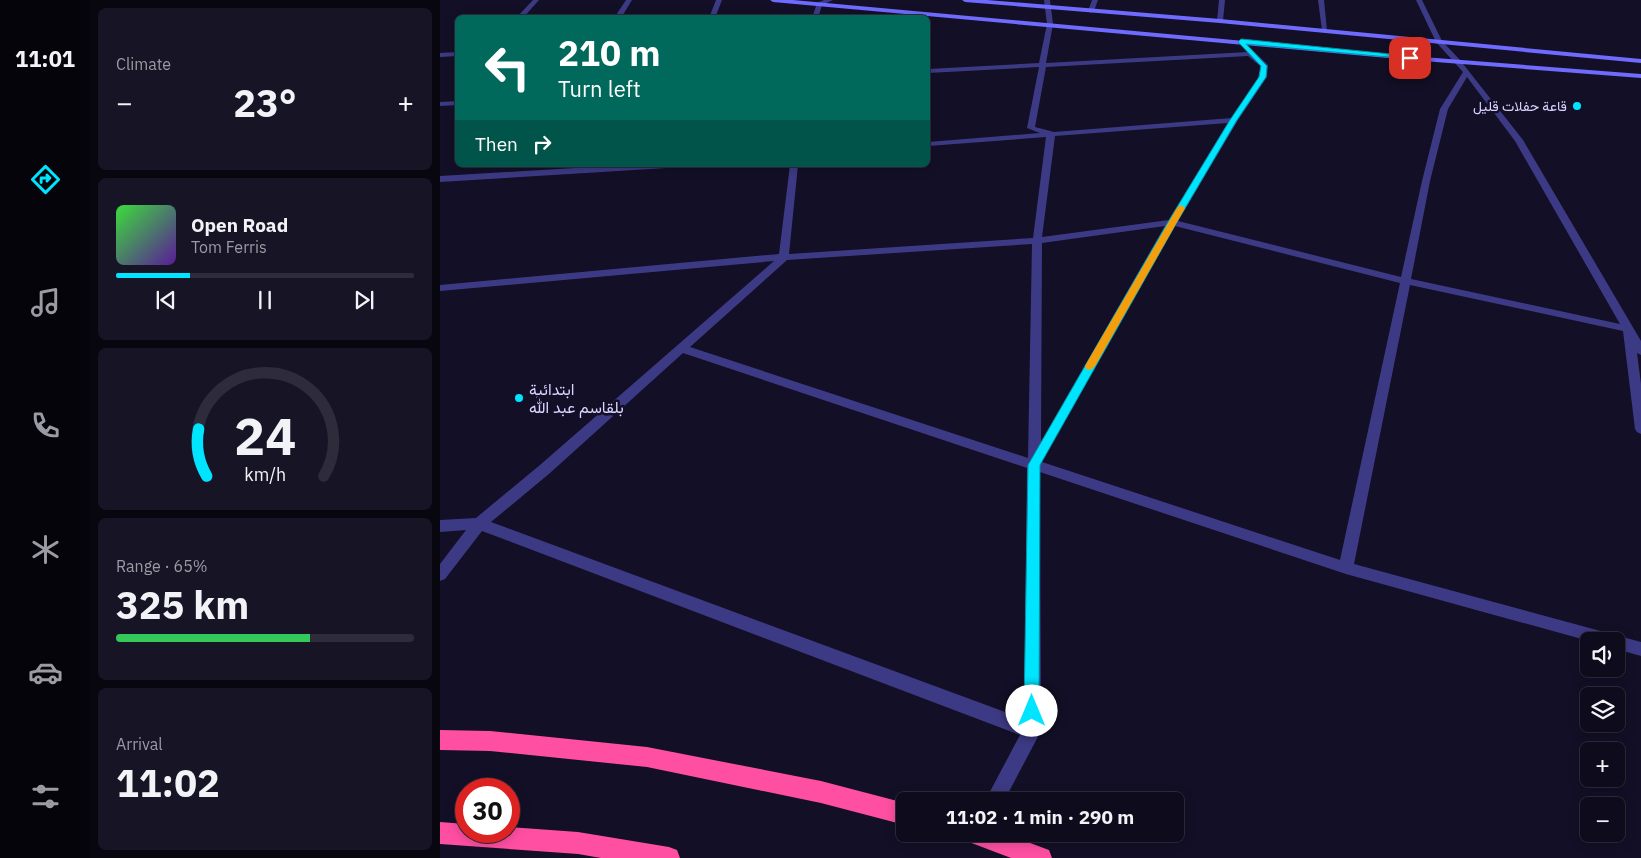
<!DOCTYPE html>
<meta charset="utf-8">
<style>
body{margin:0;font-family:"IBM Plex Sans",Vazirmatn,sans-serif;background:#171425;color:#f1f3f6;height:100vh;display:flex;flex-direction:column;font-size:19px;white-space:nowrap}
*{box-sizing:border-box;margin:0}
p{font-size:16px;color:#9b9ba3}
.icon{flex:none;width:28px;height:28px;fill:none;stroke:currentColor;stroke-width:2;stroke-linecap:round;stroke-linejoin:round}
.map{position:relative;flex:1;overflow:hidden}
.panel{display:flex;flex-direction:column;gap:8px;padding:8px;background:#08060f;width:350px}
.panel>*{flex:none}
.guide{position:absolute;left:15px;top:15px;width:475px;height:152px;border-radius:8px;box-shadow:0 2px 12px #0003,0 0 0 1px #2e2b3b;background:#00695c;color:#fff;overflow:hidden}
.tools{position:absolute;left:1140px;top:632px;display:grid;gap:10px}
.tools a{display:grid;place-items:center;width:45px;height:45px;border-radius:8px;background:#0e0b1c;box-shadow:0 2px 12px #0003,0 0 0 1px #2e2b3b;font-size:25px}
.speed{position:absolute;left:15px;top:778px;display:flex;gap:10px;font-size:25px;font-weight:700;text-align:center}
.speed>*{display:grid;place-content:center;width:65px;height:65px;border-radius:50%;background:#0e0b1c;box-shadow:0 2px 12px #0003,0 0 0 1px #2e2b3b;line-height:1}
.speed .limit{border:8px solid #d22;background:#fff;color:#111}
.pin{position:absolute;display:grid;place-items:center;width:42px;height:42px;color:#fff;margin:-21px;border-radius:10px;box-shadow:0 2px 8px #0006}
.me{position:absolute;width:55px;margin:-28px;rotate:0deg;stroke-linejoin:round;filter:drop-shadow(0 0 4px #0008)}
.turn{display:flex;align-items:center;gap:18px;height:105px;padding:0 20px;font-size:22px}
.turn .icon{width:65px;height:65px;stroke-width:2.5}
.turn b{display:block;font-size:35px;line-height:42px}
.then{display:flex;align-items:center;height:48px;padding:0 20px;background:#0003;gap:10px;font-size:19px}
.big{font-size:38px;font-weight:800;line-height:1.1}
.panel .tile{flex:1;display:flex;flex-direction:column;justify-content:center;gap:8px;min-width:0;padding:0 18px;border-radius:8px;background:#171425}
.panel .dial{align-items:center;gap:0}
.dial svg{height:130px;overflow:visible;fill:none;stroke:#2e2b3b;stroke-width:7;stroke-linecap:round;text-anchor:middle}
.dial text{fill:#f1f3f6;stroke:none}
.song{display:flex;align-items:center;gap:15px}
.cover{width:60px;height:60px;border-radius:8px;background:linear-gradient(135deg,hsl(120 70% 55%),hsl(270 70% 35%))}
.played{height:5px;border-radius:2px;background:linear-gradient(90deg,#00e5ff 25%,#2e2b3b 25%)}
.keys{display:flex;justify-content:space-around;direction:ltr}
.heat{display:flex;justify-content:space-between;align-items:center;font-size:28px;direction:ltr}
.charge{height:8px;border-radius:4px;background:linear-gradient(90deg,#34c759 65%,#2e2b3b 0)}
.trip{position:absolute;left:456px;top:792px;width:288px;height:50px;border-radius:8px;background:#0e0b1c;box-shadow:0 2px 12px #0003,0 0 0 1px #2e2b3b;font-weight:800;line-height:50px;text-align:center}
main{display:flex;flex:1;min-height:0}
.dock{display:flex;flex-direction:column;width:90px;justify-content:space-around;align-items:center;background:#06040b;color:#9b9ba3}
.dock .icon{width:35px;height:35px}
.dock .current{color:#00e5ff}
.dock b{font-size:22px;color:#f1f3f6}
.map>svg:first-child{display:block}
</style>
<main>
<nav class="dock">
<b>11:01</b>
<svg class="icon current" aria-label="directions" viewBox="0 0 24 24"><path d="M12 3l9 9-9 9-9-9zM9 14v-3h6M13 9l2 2-2 2"/></svg>
<svg class="icon" aria-label="music" viewBox="0 0 24 24"><path d="M9 18V5l10-2v13"/><circle cx="6" cy="18" r="3"/><circle cx="16" cy="16" r="3"/></svg>
<svg class="icon" aria-label="phone" viewBox="0 0 24 24"><path d="M5 4h4l2 5-3 2q2 4 5 5l2-3 5 2v4C11 20 4 13 5 4z"/></svg>
<svg class="icon" aria-label="climate" viewBox="0 0 24 24"><path d="M12 3v18M4 7l16 10M4 17L20 7"/></svg>
<svg class="icon" aria-label="car" viewBox="0 0 24 24"><path d="M5 17H2v-5l4-1 3-4h7l3 4 3 1v5h-3M9 17h6M6 11h13"/><circle cx="7" cy="17" r="2"/><circle cx="17" cy="17" r="2"/></svg>
<svg class="icon" aria-label="filters" viewBox="0 0 24 24"><path d="M4 7h16M4 17h16"/><circle cx="9" cy="7" r="2"/><circle cx="15" cy="17" r="2"/></svg>
</nav>
<section class="panel">
<div class="tile"><p>Climate</p>
<div class="heat"><a>−</a><b class="big">23°</b><a>+</a></div>
</div>
<div class="tile">
<div class="song"><i class="cover"></i><div><b>Open Road</b><p>Tom Ferris</p></div></div>
<div class="played"></div>
<div class="keys"><svg class="icon" aria-label="previous" viewBox="0 0 24 24"><path d="M18 5L8 12l10 7zM5 5v14"/></svg><svg class="icon" aria-label="pause" viewBox="0 0 24 24"><path d="M8 5v14M16 5v14"/></svg><svg class="icon" aria-label="next" viewBox="0 0 24 24"><path d="M6 5l10 7-10 7zM19 5v14"/></svg></div>
</div>
<div class="tile dial"><svg viewBox="0 0 100 80">
<path d="M14 69A42 42 0 1 1 86 69"/>
<path d="M14 69A42 42 0 0 1 9 40" stroke="#00e5ff"/>
<text x="50" y="56" font-size="32" font-weight="700">24</text>
<text x="50" y="72" font-size="11">km/h</text>
</svg></div>
<div class="tile"><p>Range · 65%</p><b class="big">325 km</b><div class="charge"></div></div>
<div class="tile"><p>Arrival</p><b class="big">11:02</b></div>
</section>
<div class="map">
<svg width="1201" height="858" viewBox="0 0 1201 858">
<rect width="100%" height="100%" fill="#130f26"/>
<g fill="none" stroke-linecap="round" stroke-linejoin="round">
<path fill="#3d3a85" fill-rule="evenodd" d="M93 0H99L83 18H76Z
M186 0H192L181 18H174Z
M276 0H282L275 18H269Z
M384 0H393L382 5 378 18H372L377 3Z
M604 0H610L613 24 606 63 808 52 798 41 801 39 828 65 827 77 798 120 738 221 961 277 982 181 1000 109 1023 72 996 42 976 0H982L1002 41 1020 60 1083 140 1201 341V355L1197 353 1201 384V434L1197 432 1195 429 1183 331 970 285 914 564 1201 642V656L1176 649V641H1149L906 574 600 472 601 731 564 801H545L580 735 42 531 5 579 0 581V564L26 530 0 532V520L36 518 100 465 334 261 0 291V285L339 254 350 165H358L349 254 593 238 606 137 488 146V142L600 133 587 128 599 67 488 73V69L599 63 607 24ZM808 56 820 66 819 77 792 118 614 132 595 127 606 67ZM1027 77 1075 141 1180 324 971 279 990 181 1008 109ZM788 123 729 220 602 237 615 136ZM725 226 601 442 602 243ZM735 226 960 283 900 560 602 462ZM592 244 588 458 250 347 347 260ZM243 353 587 468 584 719 51 522 110 473Z
M652 0H658L654 11 651 13 648 11Z
M779 0H785L783 21 780 23 777 21Z
M878 0H884L887 31 882 30Z
M18 52V56L0 57V53Z
M18 101V105L0 106V102Z
M185 165H231L227 168 0 182V176Z"/>
<path fill="#6f6bff" fill-rule="evenodd" d="M330 0H353L970 56 1201 74V78L970 60 333 2Z
M522 0H547L780 19 1201 59V63L780 23 525 2Z"/>
<path fill="#ff4fa3" fill-rule="evenodd" d="M0 730 50 731 207 747 381 781 465 803V825L381 803 207 767 50 751 0 750Z
M0 822 26 824V831H69V827L138 832 229 847 237 850 240 858H161L138 854 0 844Z
M526 834H566L609 850 612 858H571L529 842Z"/>
</g>
<path fill="#00e5ff" stroke="#0095a6" d="M801 39 970 56 974 58 970 59 806 44 827 66 826 77 797 120 737 222 600 465 599 711 597 716 592 718 586 716 584 711 588 465 728 222 790 120 819 77 821 66 798 42Z"/>
<path fill="#f59e0b" d="M741 205 745 208 655 366 650 370 646 369 645 366 737 208Z"/>
<g fill="#00e5ff" stroke="#130f26" stroke-width="2">
<circle cx="1137" cy="106" r="5"/>
<circle cx="79" cy="398" r="5"/>
</g>
<g text-anchor="middle" dominant-baseline="central" stroke-width="5" stroke-linejoin="round" paint-order="stroke">
<g font-size="14" fill="#d9d4ff" stroke="#130f26" text-anchor="end">
<text x="1127" y="106">قاعة حفلات قليل</text>
</g>
<g font-size="16" fill="#d9d4ff" stroke="#130f26" text-anchor="start">
<text x="89" y="389">ابتدائية<tspan x="89" dy="18">بلقاسم عبد الله</tspan></text>
</g>
</g>
</svg>
<div class="tools">
<a><svg class="icon" aria-label="sound" viewBox="0 0 24 24"><path d="M4 9h4l5-4v14l-5-4H4zM17 9q2 3 0 6"/></svg></a>
<a><svg class="icon" aria-label="layers" viewBox="0 0 24 24"><path d="M12 4l9 5-9 5-9-5zM3 14l9 5 9-5"/></svg></a>
<a>+</a>
<a>−</a>
</div>
<div class="speed"><div class="limit">30</div></div>
<div class="pin" style="left:970px;top:58px;background:#d93025"><svg class="icon" aria-label="arrive" viewBox="0 0 24 24"><path d="M6 21V4h12l-3 4 3 4H6"/></svg></div>
<svg class="me" style="left:592px;top:711px" viewBox="-20 -20 40 40"><circle r="19" fill="#fff"/><path d="M0-13L10 11 0 6-10 11z" fill="#00e5ff"/></svg>
<div class="trip">11:02 · 1 min · 290 m</div>
<div class="guide">
<div class="turn"><svg class="icon" aria-label="left" viewBox="0 0 24 24"><path d="M17 20v-9H6M10 6l-5 5 5 5"/></svg><div><b>210 m</b>Turn left</div></div>
<div class="then">Then<svg class="icon" aria-label="right" viewBox="0 0 24 24"><path d="M7 20v-9h11M14 6l5 5-5 5"/></svg></div>
</div>
</div>
</main>
